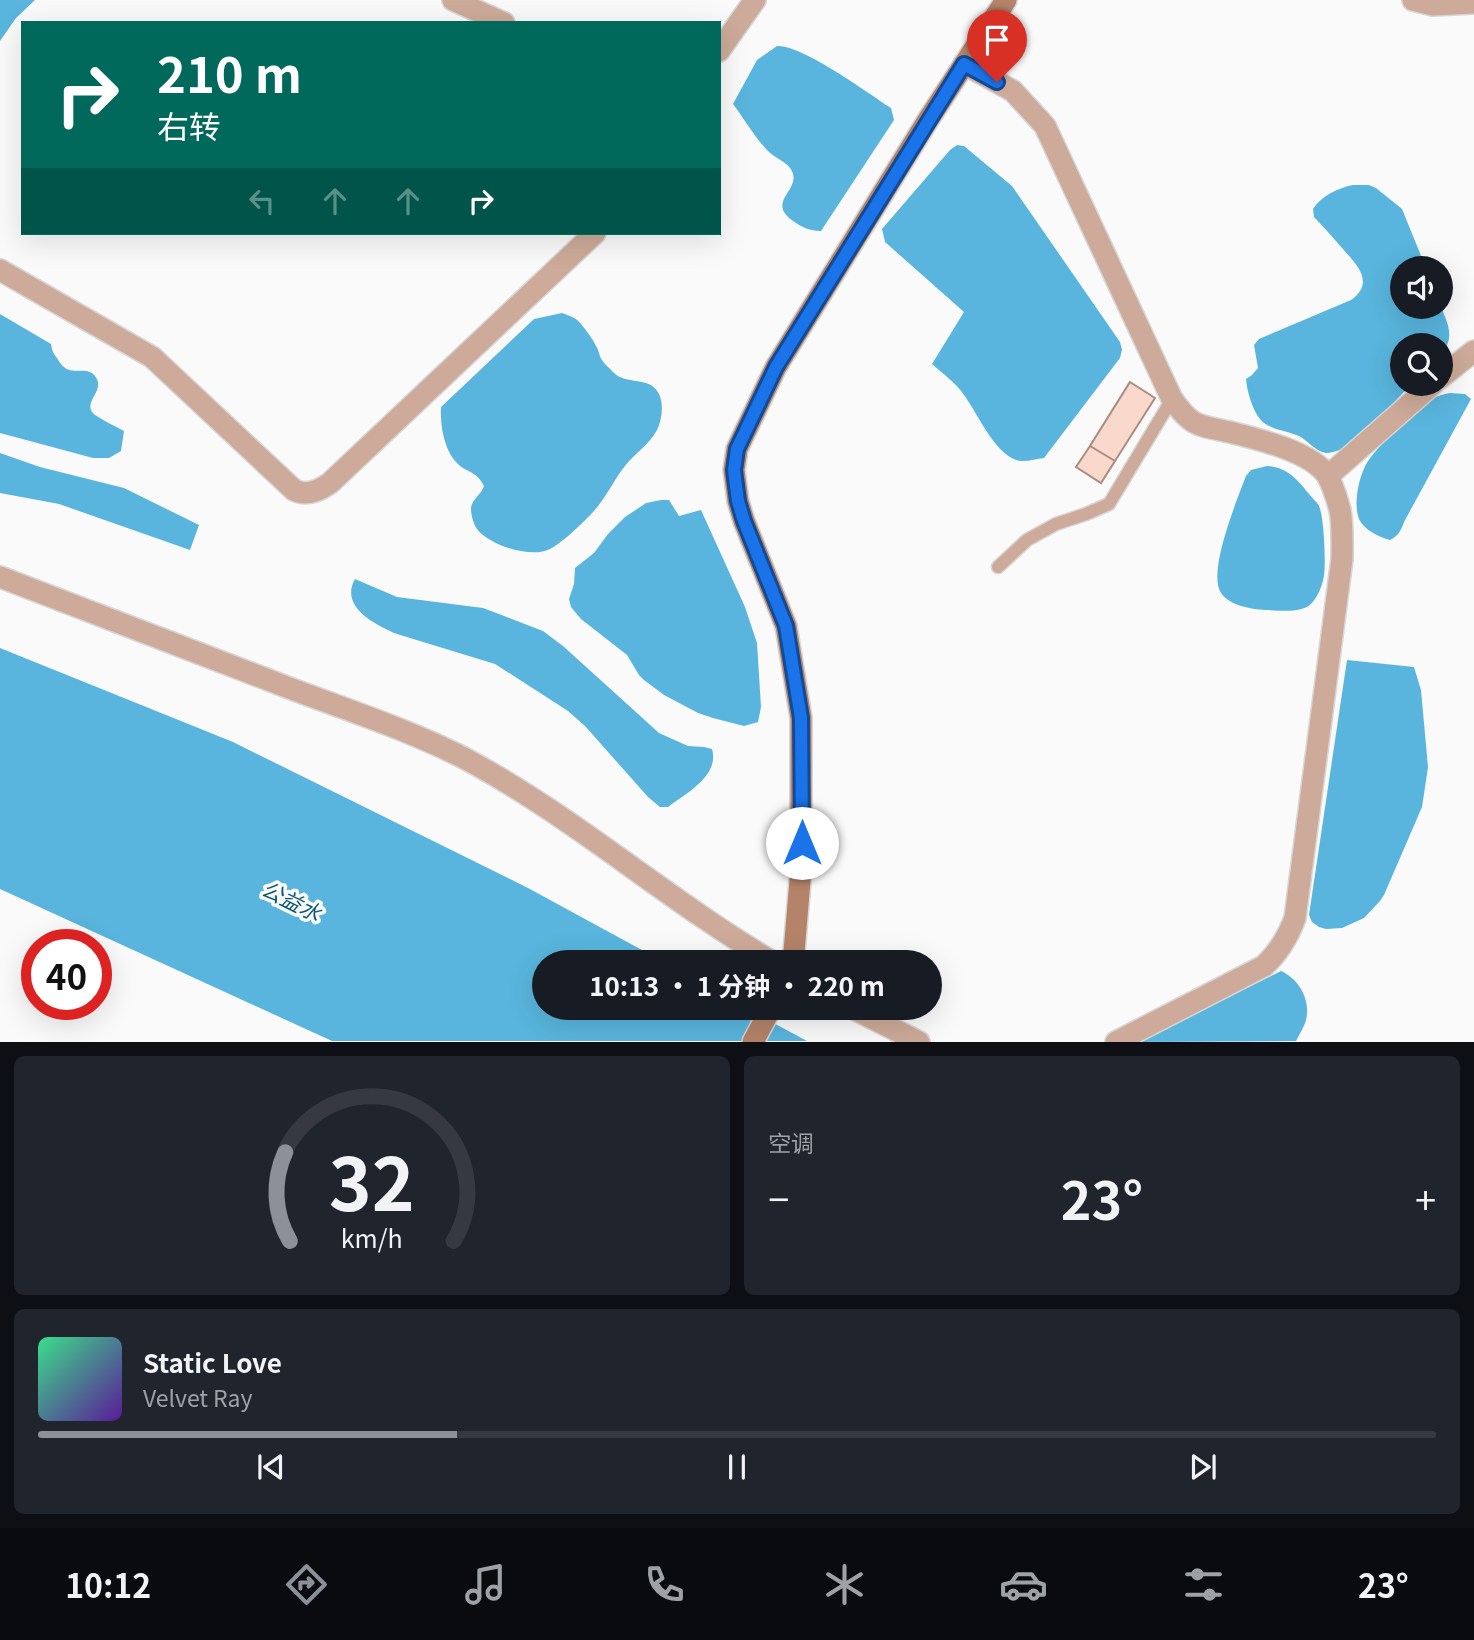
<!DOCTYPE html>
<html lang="zh">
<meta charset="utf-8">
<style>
body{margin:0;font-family:Georgia,"Noto Sans SC",serif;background:#20242c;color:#f1f3f6;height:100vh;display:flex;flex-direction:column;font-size:26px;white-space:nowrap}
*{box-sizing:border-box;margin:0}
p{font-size:23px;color:#9ea1a6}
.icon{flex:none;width:38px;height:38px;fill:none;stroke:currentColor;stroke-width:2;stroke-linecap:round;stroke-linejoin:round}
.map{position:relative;height:1042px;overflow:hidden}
.sheet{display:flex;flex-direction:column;gap:14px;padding:14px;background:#0d0f14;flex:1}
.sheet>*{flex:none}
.banner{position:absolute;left:21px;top:21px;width:700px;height:214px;border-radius:0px;box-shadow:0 7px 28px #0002;background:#00695c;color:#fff;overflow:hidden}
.buttons{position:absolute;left:1390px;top:256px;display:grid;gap:14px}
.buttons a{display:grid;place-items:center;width:63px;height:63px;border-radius:50%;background:#171b24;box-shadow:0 7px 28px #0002;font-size:35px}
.speed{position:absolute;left:21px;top:929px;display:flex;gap:14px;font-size:35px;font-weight:700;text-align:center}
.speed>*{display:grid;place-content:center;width:91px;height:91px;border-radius:50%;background:#171b24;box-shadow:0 7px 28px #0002;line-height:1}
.speed .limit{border:10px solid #d22;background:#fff;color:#111}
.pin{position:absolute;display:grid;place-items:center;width:60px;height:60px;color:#fff;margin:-72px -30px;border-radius:50% 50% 50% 0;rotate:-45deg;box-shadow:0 0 7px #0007}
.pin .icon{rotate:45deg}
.me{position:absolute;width:77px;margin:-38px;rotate:0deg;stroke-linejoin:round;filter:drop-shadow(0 0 5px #0008)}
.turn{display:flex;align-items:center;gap:24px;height:147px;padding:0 21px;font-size:32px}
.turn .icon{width:91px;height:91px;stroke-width:2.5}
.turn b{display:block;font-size:49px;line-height:60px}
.lanes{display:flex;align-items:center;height:66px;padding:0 21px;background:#0003;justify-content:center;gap:35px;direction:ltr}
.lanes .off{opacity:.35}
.big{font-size:52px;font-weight:700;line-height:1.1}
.sheet .card{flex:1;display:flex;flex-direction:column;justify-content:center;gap:10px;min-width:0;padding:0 24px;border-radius:10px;background:#20242c}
.sheet .dial{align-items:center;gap:0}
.dial svg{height:182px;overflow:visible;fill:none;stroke:#363941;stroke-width:7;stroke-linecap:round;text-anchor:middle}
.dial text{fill:#f1f3f6;stroke:none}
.song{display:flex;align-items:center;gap:21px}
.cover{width:84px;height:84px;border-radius:10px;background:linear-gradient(135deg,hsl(150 70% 55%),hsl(270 70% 35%))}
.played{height:7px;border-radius:4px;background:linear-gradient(90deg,#8c9099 30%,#363941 30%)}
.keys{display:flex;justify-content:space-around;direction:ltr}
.heat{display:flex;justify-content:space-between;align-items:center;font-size:38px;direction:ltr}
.sheet .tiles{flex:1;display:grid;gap:14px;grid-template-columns:1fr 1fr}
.card:last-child{grid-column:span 2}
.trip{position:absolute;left:532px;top:950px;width:410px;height:70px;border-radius:35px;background:#171b24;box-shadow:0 7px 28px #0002;font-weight:700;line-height:70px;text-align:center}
.dock{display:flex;height:112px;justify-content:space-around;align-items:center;background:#090b0e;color:#9ea1a6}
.dock .icon{width:49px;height:49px}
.dock .on{color:#8c9099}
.dock b{font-size:32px;color:#f1f3f6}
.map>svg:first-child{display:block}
</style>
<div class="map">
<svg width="1474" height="1042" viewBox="0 0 1474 1042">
<rect width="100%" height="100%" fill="#fafafa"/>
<path fill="#59b5dd" d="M0 0H35L16 18 0 41Z
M777 46C801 44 868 93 891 108L894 120 821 231C812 231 803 228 796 223 761 201 806 190 790 168 785 161 775 158 769 152 755 138 745 120 733 104L757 60Z
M957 145 964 146 1012 186 1120 342 1122 350 1120 358 1044 458C1035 459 1024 463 1016 460 993 451 978 414 964 395 956 383 942 373 932 364L964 312 885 242 882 229 950 150Z
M1353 185H1369L1376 188 1402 209 1426 268H1402V306H1440V305C1448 323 1456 339 1440 355V345H1402V383H1413C1391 404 1368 434 1342 449 1337 451 1331 453 1326 453 1315 451 1308 441 1299 436 1286 430 1269 430 1260 419 1252 409 1247 391 1246 379L1252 375 1258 368 1254 345 1259 339 1351 300C1376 282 1356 264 1342 248 1333 238 1324 227 1314 217L1313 209C1321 196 1338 188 1353 185Z
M562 313C567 315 574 317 577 320 582 324 593 339 596 346 599 350 599 356 602 360 605 365 610 368 613 372 626 386 650 375 659 394 664 404 662 420 657 430 650 444 634 454 625 466 616 477 610 490 601 502 593 514 564 542 550 549 531 559 489 545 477 529 473 523 471 515 471 508 472 499 481 495 484 486 477 472 469 473 459 465 444 452 440 425 441 407L534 319Z
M0 314 51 344C52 350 53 353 57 358 59 361 61 365 64 367 72 375 88 366 95 376 107 391 80 403 95 415 104 421 115 426 124 431L121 451 109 458H93L0 433Z
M1450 393 1465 394 1471 399 1404 522C1401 531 1398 536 1390 540 1379 537 1364 530 1359 519 1353 503 1359 475 1368 461 1374 452 1382 444 1389 436 1405 417 1424 397 1450 393Z
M0 453 40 467 124 488 199 525 190 550 59 504 0 493Z
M1267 466C1287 467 1297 479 1309 494 1312 498 1317 502 1319 506 1324 516 1326 564 1324 575 1323 584 1318 597 1311 604 1300 614 1279 610 1265 610 1251 609 1230 606 1221 593 1207 572 1237 500 1246 476L1251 470Z
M661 500H669L679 516 701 510 745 607 757 643 761 707 758 722 744 726 713 718 698 713 664 695 644 680 639 675 627 655 581 619 571 607 569 599 574 584 575 568 594 553 608 534 625 517 646 503Z
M355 579 397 597 483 608 543 631 563 646 659 733 688 746 704 747 712 749C720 776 685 794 668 807H660L648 797 585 726 568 711 495 664 397 634C376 625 339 607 355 579Z
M0 648 233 742 528 888 664 962H544V1008H746L807 1041H332L0 889Z
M1347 660 1414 667 1421 690 1428 767 1422 807 1384 895 1380 901 1364 918 1342 928 1326 929 1319 927 1312 922 1309 915Z
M1281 971C1299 979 1311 1000 1306 1020 1304 1027 1299 1035 1296 1041L1137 1042Z"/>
<path fill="#fbd8cc" stroke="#ab8c80" stroke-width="2" d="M1130 382 1155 398 1115 461 1090 446Z
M1090 446 1115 461 1101 483 1076 467Z"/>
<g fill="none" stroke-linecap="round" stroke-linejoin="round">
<defs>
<path id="lane" d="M998 567 1027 540 1056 524 1086 514 1109 504 1172 399"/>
<path id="street" d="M453 0 504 23
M1413 0 1433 5 1474 3
M719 51 755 0
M964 64 1013 91 1045 126 1172 399C1192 427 1197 425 1230 432 1257 439 1310 451 1327 475 1333 485 1337 499 1340 510 1343 526 1342 543 1342 559L1295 918C1288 937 1279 952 1264 966L1116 1042
M0 270 152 357 294 490C306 496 319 491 330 483L595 233
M1440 378 1474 351
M1328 476 1434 383
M0 577C97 614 195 652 292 689 350 711 409 730 464 758 573 816 667 900 773 962
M852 1008 919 1042"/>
<path id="secondary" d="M790 962 794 952 801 869V718L786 626 744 521 738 501 734 470 737 449 776 367 928 120 1006 0
M753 1042 771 1008"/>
</defs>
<use href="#lane" stroke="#d8d6d5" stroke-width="15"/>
<use href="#street" stroke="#d8d6d5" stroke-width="24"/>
<use href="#secondary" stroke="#d8d6d5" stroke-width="24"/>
<use href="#lane" stroke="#cdaa99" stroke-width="12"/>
<use href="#street" stroke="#cdaa99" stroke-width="21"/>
<use href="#secondary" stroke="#b4836a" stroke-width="21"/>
</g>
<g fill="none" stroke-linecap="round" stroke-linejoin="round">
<defs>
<path id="route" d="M802 843 801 718 786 626 744 521 738 501 734 470 737 449 776 367 964 64 997 82"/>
</defs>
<use href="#route" stroke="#114b97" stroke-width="18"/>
<use href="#route" stroke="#1a73e8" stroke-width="12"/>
</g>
<g text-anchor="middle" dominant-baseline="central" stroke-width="7" stroke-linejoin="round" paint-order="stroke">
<g font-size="21" font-style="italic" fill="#0b5873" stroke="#fafafa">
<text transform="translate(292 900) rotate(26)">公益水</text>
</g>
</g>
</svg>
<div class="buttons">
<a><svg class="icon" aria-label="sound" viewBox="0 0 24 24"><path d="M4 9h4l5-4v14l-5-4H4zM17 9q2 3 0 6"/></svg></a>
<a><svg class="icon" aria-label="search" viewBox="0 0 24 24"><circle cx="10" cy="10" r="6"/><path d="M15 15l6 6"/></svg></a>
</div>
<div class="speed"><div class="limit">40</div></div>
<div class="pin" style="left:997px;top:82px;background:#d93025"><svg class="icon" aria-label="arrive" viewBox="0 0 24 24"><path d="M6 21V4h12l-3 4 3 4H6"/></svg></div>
<svg class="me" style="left:802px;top:843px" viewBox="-20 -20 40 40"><circle r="19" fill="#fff"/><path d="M0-13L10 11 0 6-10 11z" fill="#1a73e8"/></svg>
<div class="trip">10:13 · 1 分钟 · 220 m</div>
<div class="banner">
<div class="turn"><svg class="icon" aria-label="right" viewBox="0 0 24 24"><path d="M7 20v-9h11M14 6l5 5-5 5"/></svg><div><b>210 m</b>右转</div></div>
<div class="lanes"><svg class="icon off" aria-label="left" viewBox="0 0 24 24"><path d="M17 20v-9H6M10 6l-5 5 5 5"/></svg><svg class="icon off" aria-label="ahead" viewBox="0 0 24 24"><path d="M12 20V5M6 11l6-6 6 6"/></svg><svg class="icon off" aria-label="ahead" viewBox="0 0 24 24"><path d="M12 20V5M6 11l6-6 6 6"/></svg><svg class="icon" aria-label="right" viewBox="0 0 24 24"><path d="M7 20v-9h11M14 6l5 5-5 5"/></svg></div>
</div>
</div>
<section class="sheet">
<div class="tiles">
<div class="card dial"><svg viewBox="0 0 100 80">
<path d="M14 69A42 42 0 1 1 86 69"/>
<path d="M14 69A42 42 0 0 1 12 30" stroke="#8c9099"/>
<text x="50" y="56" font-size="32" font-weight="700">32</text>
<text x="50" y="72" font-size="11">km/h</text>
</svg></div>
<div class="card"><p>空调</p>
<div class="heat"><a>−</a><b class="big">23°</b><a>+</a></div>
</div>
<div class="card">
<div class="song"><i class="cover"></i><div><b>Static Love</b><p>Velvet Ray</p></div></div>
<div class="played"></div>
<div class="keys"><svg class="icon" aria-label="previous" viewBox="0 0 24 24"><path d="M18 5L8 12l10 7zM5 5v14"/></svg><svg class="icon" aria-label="pause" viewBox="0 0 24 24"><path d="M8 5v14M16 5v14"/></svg><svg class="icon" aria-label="next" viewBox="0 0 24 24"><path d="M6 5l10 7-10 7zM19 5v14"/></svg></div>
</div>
</div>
</section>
<nav class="dock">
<b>10:12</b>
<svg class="icon on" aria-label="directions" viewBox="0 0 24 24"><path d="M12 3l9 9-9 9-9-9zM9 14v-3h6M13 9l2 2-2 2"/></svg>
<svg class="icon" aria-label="music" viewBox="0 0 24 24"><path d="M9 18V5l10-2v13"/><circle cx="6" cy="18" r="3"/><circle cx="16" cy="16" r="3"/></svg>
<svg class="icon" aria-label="phone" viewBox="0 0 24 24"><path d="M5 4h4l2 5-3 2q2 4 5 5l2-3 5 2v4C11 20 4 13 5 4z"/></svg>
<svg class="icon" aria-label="climate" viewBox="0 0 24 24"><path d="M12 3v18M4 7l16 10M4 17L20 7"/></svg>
<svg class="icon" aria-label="car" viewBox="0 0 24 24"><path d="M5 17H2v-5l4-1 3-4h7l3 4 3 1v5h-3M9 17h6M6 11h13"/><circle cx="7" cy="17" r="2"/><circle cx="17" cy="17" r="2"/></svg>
<svg class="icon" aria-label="filters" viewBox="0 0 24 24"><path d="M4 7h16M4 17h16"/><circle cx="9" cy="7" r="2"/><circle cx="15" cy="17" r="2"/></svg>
<b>23°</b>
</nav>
